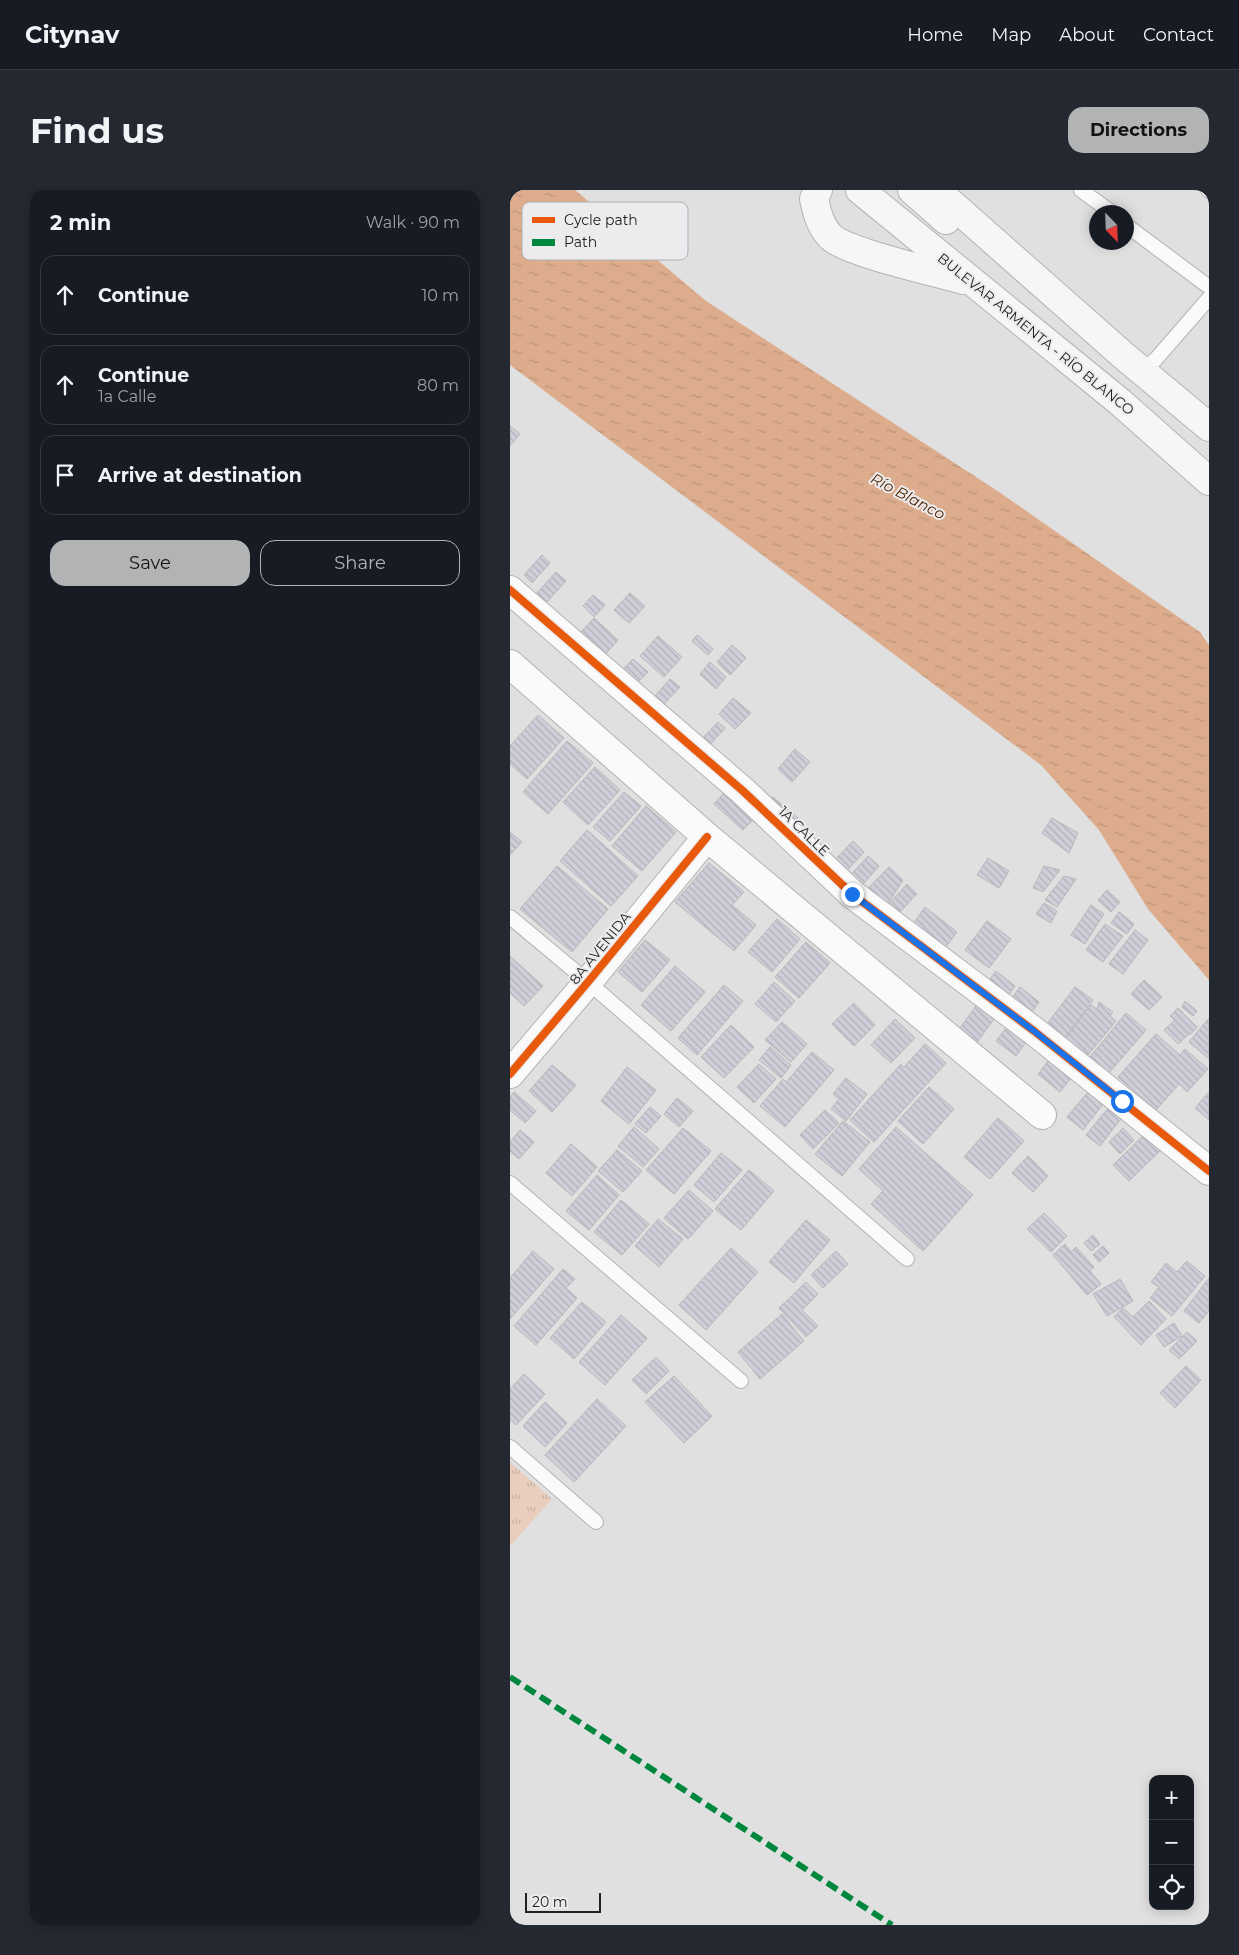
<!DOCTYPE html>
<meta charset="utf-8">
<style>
:root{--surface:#171b24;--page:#242831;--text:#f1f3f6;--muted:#9ea1a6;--line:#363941;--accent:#b2b3b5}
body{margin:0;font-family:Montserrat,sans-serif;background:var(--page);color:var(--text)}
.controls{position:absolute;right:15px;bottom:15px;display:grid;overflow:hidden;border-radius:10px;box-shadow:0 2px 12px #0003}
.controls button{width:45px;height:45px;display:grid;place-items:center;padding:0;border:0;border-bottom:1px solid var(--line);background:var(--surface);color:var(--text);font:25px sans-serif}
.compass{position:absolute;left:579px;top:15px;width:45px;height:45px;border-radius:50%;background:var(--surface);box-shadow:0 2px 12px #0003;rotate:157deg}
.scale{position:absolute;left:15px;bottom:12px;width:76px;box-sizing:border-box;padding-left:5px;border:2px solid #212122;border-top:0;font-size:14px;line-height:18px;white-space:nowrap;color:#212122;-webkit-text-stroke:4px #ececef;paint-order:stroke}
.stop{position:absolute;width:15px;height:15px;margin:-11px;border:4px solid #1a73e8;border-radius:50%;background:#fff}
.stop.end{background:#1a73e8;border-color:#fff;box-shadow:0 1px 5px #0008}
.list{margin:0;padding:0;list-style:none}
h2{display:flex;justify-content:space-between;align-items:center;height:65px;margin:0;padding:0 20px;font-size:21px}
h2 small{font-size:16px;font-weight:400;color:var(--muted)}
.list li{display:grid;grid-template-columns:32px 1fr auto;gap:15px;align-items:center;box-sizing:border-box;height:80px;margin:0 10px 10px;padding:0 10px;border:1px solid var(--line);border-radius:15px}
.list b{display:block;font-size:19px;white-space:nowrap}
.list p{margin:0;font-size:16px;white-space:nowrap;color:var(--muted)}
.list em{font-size:16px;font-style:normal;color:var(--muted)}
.actions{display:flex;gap:10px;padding:15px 20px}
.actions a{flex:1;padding:11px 0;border:1px solid var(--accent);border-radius:15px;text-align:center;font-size:18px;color:var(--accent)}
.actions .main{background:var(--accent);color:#111}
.icon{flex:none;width:28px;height:28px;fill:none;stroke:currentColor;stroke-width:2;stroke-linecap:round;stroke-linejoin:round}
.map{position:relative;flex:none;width:699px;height:1735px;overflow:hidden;border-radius:15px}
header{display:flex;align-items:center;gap:30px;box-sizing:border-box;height:70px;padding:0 25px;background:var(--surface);border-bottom:1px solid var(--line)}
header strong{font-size:24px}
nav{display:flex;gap:28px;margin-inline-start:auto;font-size:18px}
.intro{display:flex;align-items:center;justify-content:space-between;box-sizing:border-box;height:120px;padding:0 30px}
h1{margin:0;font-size:35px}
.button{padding:12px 22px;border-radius:15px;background:var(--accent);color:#111;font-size:18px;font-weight:700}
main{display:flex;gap:30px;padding:0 30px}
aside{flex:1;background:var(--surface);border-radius:15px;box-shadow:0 2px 12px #0003}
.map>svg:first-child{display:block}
.park{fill:url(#park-tufts)}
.water{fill:url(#water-ripples)}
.building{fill:url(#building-back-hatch);stroke:#b8b8b9}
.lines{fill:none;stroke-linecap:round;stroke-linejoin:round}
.service-casing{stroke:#b3b3b4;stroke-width:16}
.minor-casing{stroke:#b3b3b4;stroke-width:30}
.secondary-casing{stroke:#b3b3b4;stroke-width:30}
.service{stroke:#fafafa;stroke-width:14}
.minor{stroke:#fafafa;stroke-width:28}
.secondary{stroke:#f6f6f8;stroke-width:28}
.quiet{stroke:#00873e;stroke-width:6;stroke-dasharray:12 6;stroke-linecap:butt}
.cycleway-casing{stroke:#ececef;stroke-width:11}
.cycleway{stroke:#e8590c;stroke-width:8}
.route{stroke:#1a73e8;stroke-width:6}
.labels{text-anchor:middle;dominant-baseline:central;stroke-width:4;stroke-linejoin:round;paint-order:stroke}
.street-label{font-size:14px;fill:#212122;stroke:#ececef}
.water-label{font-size:15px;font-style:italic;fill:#532702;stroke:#ececef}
.key{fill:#ececef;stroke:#afafb2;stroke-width:1}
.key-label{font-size:14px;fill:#212122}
</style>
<header>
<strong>Citynav</strong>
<nav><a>Home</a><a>Map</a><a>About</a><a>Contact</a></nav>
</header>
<div class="intro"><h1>Find us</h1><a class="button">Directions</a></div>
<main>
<aside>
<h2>2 min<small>Walk · 90 m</small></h2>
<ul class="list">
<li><svg class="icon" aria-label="ahead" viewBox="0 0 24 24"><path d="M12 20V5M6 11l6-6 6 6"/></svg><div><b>Continue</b></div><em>10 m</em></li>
<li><svg class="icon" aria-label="ahead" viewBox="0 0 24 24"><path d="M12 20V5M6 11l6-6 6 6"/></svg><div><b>Continue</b><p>1a Calle</p></div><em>80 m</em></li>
<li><svg class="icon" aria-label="arrive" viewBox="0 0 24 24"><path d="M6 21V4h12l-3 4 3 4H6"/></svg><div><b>Arrive at destination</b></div></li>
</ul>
<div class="actions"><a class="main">Save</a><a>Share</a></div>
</aside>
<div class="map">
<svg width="699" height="1735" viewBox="0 0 699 1735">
<defs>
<pattern id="park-tufts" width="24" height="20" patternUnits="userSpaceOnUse" patternTransform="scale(1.25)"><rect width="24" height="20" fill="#e9cebd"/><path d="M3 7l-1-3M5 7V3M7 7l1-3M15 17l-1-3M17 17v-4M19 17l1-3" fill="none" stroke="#c8b1a2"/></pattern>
<pattern id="water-ripples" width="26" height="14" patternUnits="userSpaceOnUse" patternTransform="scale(1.25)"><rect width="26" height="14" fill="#dcac8c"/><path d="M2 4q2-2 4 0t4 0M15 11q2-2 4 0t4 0" fill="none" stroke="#bc9478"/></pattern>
<pattern id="building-back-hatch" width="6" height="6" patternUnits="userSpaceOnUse" patternTransform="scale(1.25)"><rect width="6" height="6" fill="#cfced9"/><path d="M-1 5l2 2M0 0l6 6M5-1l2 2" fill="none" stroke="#b1b1ba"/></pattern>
</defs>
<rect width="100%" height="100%" fill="#e0e0e1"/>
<!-- park -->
<path class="park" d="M0,1272L42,1309L0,1356Z"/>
<!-- water -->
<path class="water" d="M0,0H65L196,111L489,302L690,442L699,455V790L638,719L589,640L531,575L0,175Z"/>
<!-- building -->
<g class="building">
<path d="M0,236L10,244L0,256Z"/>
<path d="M32,365L40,373L22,393L14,385Z"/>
<path d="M46,382L56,391L36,413L26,404Z"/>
<path d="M120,403L135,416L119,433L104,420Z"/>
<path d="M83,405L95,415L84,427L73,416Z"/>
<path d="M84,428L108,450L94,466L69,444Z"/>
<path d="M187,445L203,459L198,465L182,451Z"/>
<path d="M148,446L172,467L154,487L130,466Z"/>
<path d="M222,455L236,468L220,485L207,472Z"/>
<path d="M123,469L138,482L126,494L111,481Z"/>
<path d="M200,472L216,487L206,499L190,484Z"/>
<path d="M160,489L170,497L154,514L145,506Z"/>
<path d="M223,508L241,523L225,539L209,524Z"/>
<path d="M28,525L54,548L17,589L0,574V556Z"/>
<path d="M208,532L215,538L198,557L191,550Z"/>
<path d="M57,551L83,573L38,624L13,602Z"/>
<path d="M285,559L300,572L282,592L268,579Z"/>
<path d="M85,577L110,600L78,635L53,612Z"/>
<path d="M114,602L131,616L100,651L83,637Z"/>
<path d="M214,603L244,629L233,640L204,614Z"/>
<path d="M263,607L288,628L280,636L256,615Z"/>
<path d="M136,616L166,642L132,681L102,656Z"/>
<path d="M542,628L568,643L559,663L532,643Z"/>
<path d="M77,640L128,686L101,716L50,671Z"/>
<path d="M0,642L12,652L0,665Z"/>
<path d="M343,651L354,662L335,683L323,672Z"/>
<path d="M358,666L369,676L349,699L337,689Z"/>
<path d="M478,668L499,681L489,698L467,685Z"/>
<path d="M199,673L234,702L222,715L246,735L224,761L165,712Z"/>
<path d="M47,676L98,719L62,762L10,719Z"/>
<path d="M534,676L550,680L533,702L523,698Z"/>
<path d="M379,677L393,690L376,717L357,699Z"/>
<path d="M554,686L566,689L547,717L535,710Z"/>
<path d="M397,694L407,704L386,726L376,717Z"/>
<path d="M597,700L610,712L601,722L588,710Z"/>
<path d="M534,713L547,721L541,733L526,724Z"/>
<path d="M581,715L594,724L575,754L561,745Z"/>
<path d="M415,717L447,742L435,758L403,734Z"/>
<path d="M609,722L624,734L617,744L601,733Z"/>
<path d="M267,729L290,749L262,782L238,762Z"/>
<path d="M477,731L501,749L479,778L455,760Z"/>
<path d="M595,734L613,746L593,772L576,760Z"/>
<path d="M625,740L638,750L613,784L599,774Z"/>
<path d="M135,750L160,770L132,802L108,782Z"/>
<path d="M296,752L320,773L289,808L265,787Z"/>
<path d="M0,766L33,796L14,816L0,803Z"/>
<path d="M165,776L195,802L161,841L131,815Z"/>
<path d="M486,781L505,796L497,807L478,792Z"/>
<path d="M634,790L652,807L639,820L621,804Z"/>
<path d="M264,792L285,811L266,832L245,814Z"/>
<path d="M214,795L233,811L187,865L168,848Z"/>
<path d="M510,797L529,812L521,823L502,808Z"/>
<path d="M565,797L583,810L553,851L534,838Z"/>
<path d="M675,811L687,821L683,826L672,817Z"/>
<path d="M589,812L603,822L600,826L606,831L578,865L573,862L571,865L553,851L581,815L587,819Z"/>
<path d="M344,813L365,835L344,856L322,834Z"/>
<path d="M468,813L486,826L463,858L445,845Z"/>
<path d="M668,818L687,837L680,845L660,826Z"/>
<path d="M616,823L636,840L599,883L580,867Z"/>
<path d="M699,828V869L679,852Z"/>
<path d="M385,829L405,848L381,873L361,855Z"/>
<path d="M665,830L678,845L668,854L654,840Z"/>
<path d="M272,832L297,854L281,872L255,850Z"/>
<path d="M221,835L244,857L214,888L191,867Z"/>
<path d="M497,837L516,852L506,866L486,851Z"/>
<path d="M646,844L670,865L675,859L698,879L677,902L669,894L646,920L608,887Z"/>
<path d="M415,854L436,873L364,952L340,930L391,874L394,877Z"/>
<path d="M260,857L281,875L271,888L249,870Z"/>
<path d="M302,862L324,880L275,937L250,916L273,889L276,892Z"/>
<path d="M539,870L561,888L550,902L528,884Z"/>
<path d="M249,874L266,889L244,913L227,897Z"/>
<path d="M42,875L66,895L42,922L19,901Z"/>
<path d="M117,877L146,900L119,934L91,911Z"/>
<path d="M336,888L357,904L336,931L321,919L329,909L323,904Z"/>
<path d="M419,897L444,919L413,954L388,931Z"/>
<path d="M582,897L597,909L573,940L557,927Z"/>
<path d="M4,902L26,921L15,933L0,920V907Z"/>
<path d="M698,903L699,904V930L685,918Z"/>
<path d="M167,908L183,921L169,937L154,924Z"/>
<path d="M604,911L617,921L590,956L576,945Z"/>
<path d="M140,917L151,926L136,943L125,934Z"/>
<path d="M315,920L329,933L303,959L290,945Z"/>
<path d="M488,928L514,951L480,989L454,967Z"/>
<path d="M333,931L360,952L332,986L305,964Z"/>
<path d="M124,937L149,959L133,977L108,956Z"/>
<path d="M386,937L463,1005L413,1061L361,1014L373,1001L349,979Z"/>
<path d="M173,938L201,961L164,1004L136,980Z"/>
<path d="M613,938L624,950L610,964L599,952Z"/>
<path d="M10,940L24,952L9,969L0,961V952Z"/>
<path d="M639,940L655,956L619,991L603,975Z"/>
<path d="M61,954L87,977L62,1006L36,983Z"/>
<path d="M107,960L132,981L113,1002L88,981Z"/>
<path d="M211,963L232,980L204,1012L184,995Z"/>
<path d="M518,966L538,986L523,1002L502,983Z"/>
<path d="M239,980L264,1001L231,1040L205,1019Z"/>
<path d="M87,985L109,1005L79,1040L56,1021Z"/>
<path d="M179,1000L203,1021L178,1049L154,1028Z"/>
<path d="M111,1010L139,1034L112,1065L84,1042Z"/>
<path d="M534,1023L557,1046L541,1062L517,1039Z"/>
<path d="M148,1029L173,1049L149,1077L125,1056Z"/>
<path d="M296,1030L320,1050L284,1093L259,1072Z"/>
<path d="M583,1045L590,1054L581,1061L574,1053Z"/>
<path d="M555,1054L561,1062L566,1057L584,1077L580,1081L591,1094L577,1105L543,1065Z"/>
<path d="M593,1056L599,1063L589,1072L583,1065Z"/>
<path d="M221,1058L248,1082L196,1140L169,1115Z"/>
<path d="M23,1061L44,1079L0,1129V1088Z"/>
<path d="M326,1061L338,1074L313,1098L301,1085Z"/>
<path d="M677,1071L695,1086L662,1126L640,1108L649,1097L641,1092L656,1073L667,1082Z"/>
<path d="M53,1079L65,1089L56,1098L67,1108L26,1155L4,1136Z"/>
<path d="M699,1088V1121L689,1133L674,1121Z"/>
<path d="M610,1089L623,1111L597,1126L583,1104Z"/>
<path d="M296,1092L308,1104L292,1120L308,1136L296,1147L269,1118Z"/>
<path d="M639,1111L656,1129L631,1155L604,1127L613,1118L623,1127Z"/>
<path d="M72,1112L96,1132L64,1169L40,1148Z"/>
<path d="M272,1124L294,1151L250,1189L228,1162Z"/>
<path d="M111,1125L137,1148L95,1195L69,1172Z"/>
<path d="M664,1133L672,1146L654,1157L646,1145Z"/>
<path d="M677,1142L687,1151L669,1169L659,1160Z"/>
<path d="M146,1167L159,1181L136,1204L122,1190Z"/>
<path d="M676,1176L691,1190L665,1218L650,1203Z"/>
<path d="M14,1184L35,1204L6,1235L0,1230V1199Z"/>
<path d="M164,1186L202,1226L174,1253L135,1212Z"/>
<path d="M87,1209L116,1236L64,1292L35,1265Z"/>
<path d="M35,1212L57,1233L35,1257L13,1236Z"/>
</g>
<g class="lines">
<!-- service casing -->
<g class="service-casing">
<g id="service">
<path d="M571,0L601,22"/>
<path d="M698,0L699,1"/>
<path d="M616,35L699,97"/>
<path d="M632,182L646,169L699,108"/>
<path d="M0,727L78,792L397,1069"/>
<path d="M0,993L231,1191"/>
<path d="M0,1257L86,1332"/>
</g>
</g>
<!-- minor casing -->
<g class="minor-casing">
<g id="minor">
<path d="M0,400L233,601L342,704L524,841L699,981"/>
<path d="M0,474L197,647L532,925"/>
<path d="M0,884L78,792L197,647"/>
</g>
</g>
<!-- secondary casing -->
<g class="secondary-casing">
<g id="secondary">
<path d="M308,0L304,9C307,22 310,36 321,47C338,63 426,82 453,90"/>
<path d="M350,0L610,212L699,291"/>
<path d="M402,0L436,30"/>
<path d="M426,0L614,166L699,237"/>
</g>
</g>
<!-- service -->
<use href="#service" class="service"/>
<!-- minor -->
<use href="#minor" class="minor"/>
<!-- secondary -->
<use href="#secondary" class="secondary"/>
<!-- quiet -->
<path class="quiet" d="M0,1487L382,1735"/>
<!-- cycleway casing -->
<g class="cycleway-casing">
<g id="cycleway">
<path d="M0,400L233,601L342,704L524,841L699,981"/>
<path d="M0,884L78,792L197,647"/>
</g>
</g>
<!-- cycleway -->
<use href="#cycleway" class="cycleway"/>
</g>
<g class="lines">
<!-- route -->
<path class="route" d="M342,704L524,841L612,911"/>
</g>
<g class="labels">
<!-- street labels -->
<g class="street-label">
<text transform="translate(526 144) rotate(39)">BULEVAR ARMENTA - RÍO BLANCO</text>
<text transform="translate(294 641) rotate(44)">1A CALLE</text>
<text transform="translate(90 758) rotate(-51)">8A AVENIDA</text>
</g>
<!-- water labels -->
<g class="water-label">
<text transform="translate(398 306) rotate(28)">Río Blanco</text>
</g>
</g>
<!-- legend -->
<rect x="12" y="12" width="166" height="58" rx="8" class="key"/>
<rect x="22" y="27" width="23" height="6" fill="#e8590c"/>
<rect x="22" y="49" width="23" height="7" fill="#00873e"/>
<g class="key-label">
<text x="54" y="35">Cycle path</text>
<text x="54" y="57">Path</text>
</g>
</svg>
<div class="controls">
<button>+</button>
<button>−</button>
<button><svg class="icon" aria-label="locate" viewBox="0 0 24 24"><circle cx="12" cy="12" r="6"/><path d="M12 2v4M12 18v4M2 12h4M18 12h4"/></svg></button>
</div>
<svg class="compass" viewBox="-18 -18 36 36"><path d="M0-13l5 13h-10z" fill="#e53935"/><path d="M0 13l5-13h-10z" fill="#9ea1a6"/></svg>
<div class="scale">20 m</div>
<div class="stop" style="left:612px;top:911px"></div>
<div class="stop end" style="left:342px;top:704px"></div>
</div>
</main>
